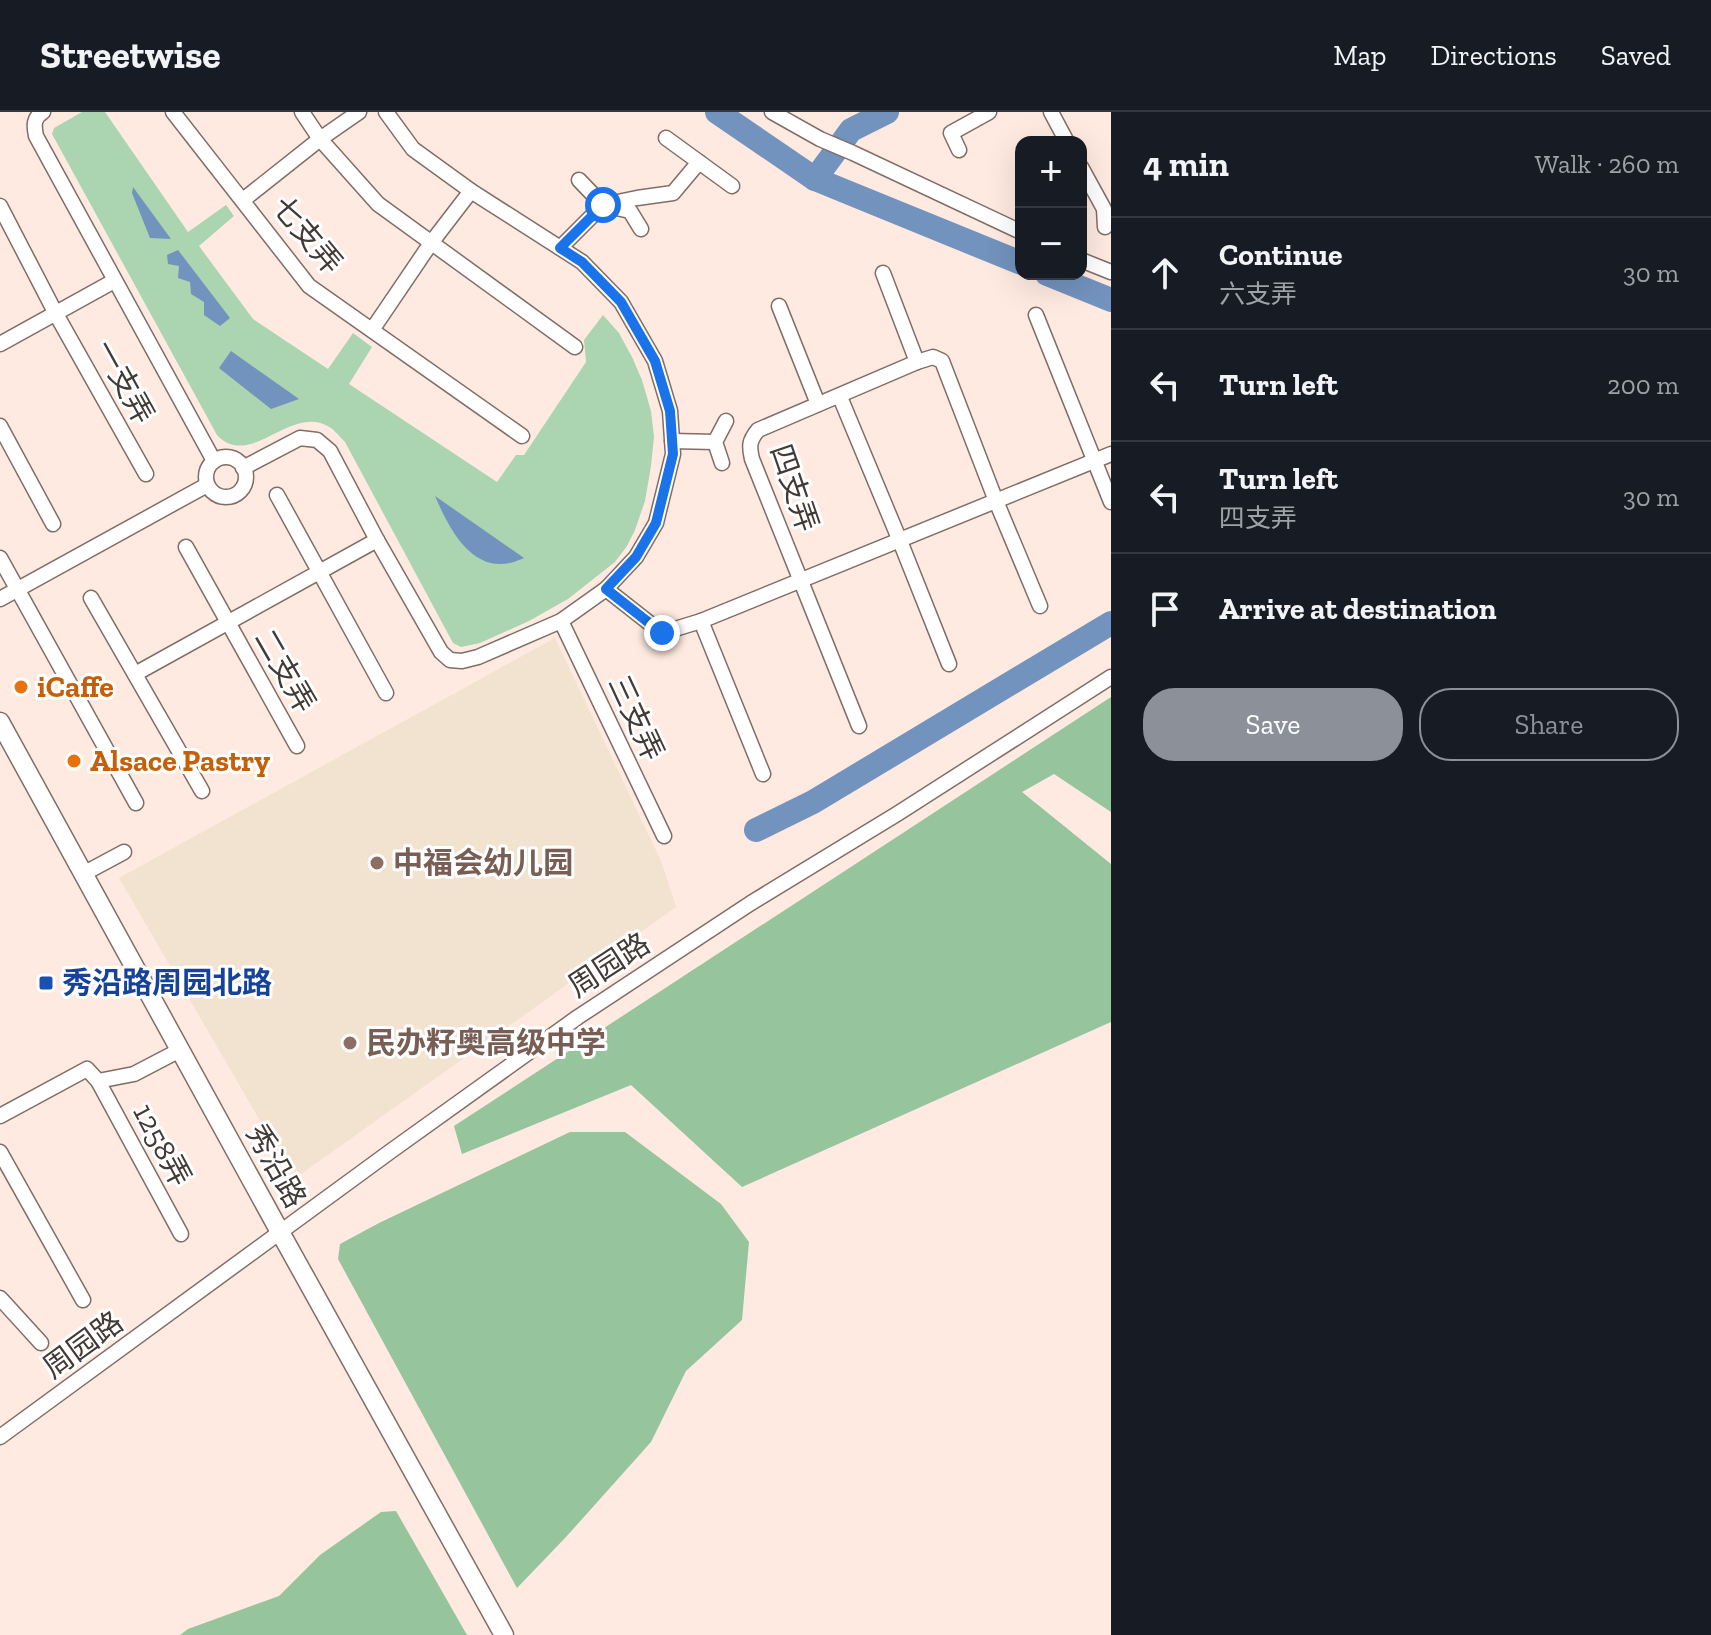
<!DOCTYPE html>
<meta charset="utf-8">
<style>
:root{--surface:#171b24;--page:#242831;--text:#f1f3f6;--muted:#9ea1a6;--line:#363941;--accent:#8c9099}
body{margin:0;font-family:"Zilla Slab","Noto Sans SC",serif;background:var(--page);color:var(--text)}
.controls{position:absolute;right:24px;top:24px;display:grid;overflow:hidden;border-radius:16px;box-shadow:0 8px 32px #0002}
.controls button{width:72px;height:72px;display:grid;place-items:center;padding:0;border:0;border-bottom:2px solid var(--line);background:var(--surface);color:var(--text);font:40px sans-serif}
.stop{position:absolute;width:24px;height:24px;margin:-18px;border:6px solid #1a73e8;border-radius:50%;background:#fff}
.stop.end{background:#1a73e8;border-color:#fff;box-shadow:0 2px 8px #0008}
.list{margin:0;padding:0;list-style:none}
h2{display:flex;justify-content:space-between;align-items:center;height:104px;margin:0;padding:0 32px;font-size:34px}
h2 small{font-size:26px;font-weight:400;color:var(--muted)}
.list li{display:grid;grid-template-columns:52px 1fr auto;gap:24px;align-items:center;box-sizing:border-box;height:112px;padding:0 32px;border-top:2px solid var(--line)}
.list b{display:block;font-size:30px;white-space:nowrap}
.list p{margin:0;font-size:26px;white-space:nowrap;color:var(--muted)}
.list em{font-size:26px;font-style:normal;color:var(--muted)}
.actions{display:flex;gap:16px;padding:24px 32px}
.actions a{flex:1;padding:18px 0;border:2px solid var(--accent);border-radius:32px;text-align:center;font-size:28px;color:var(--accent)}
.actions .main{background:var(--accent);color:#fff}
.icon{flex:none;width:44px;height:44px;fill:none;stroke:currentColor;stroke-width:2;stroke-linecap:round;stroke-linejoin:round}
.map{position:relative;flex:none;width:1111px;height:1523px;overflow:hidden}
header{display:flex;align-items:center;gap:48px;box-sizing:border-box;height:112px;padding:0 40px;background:var(--surface);border-bottom:2px solid var(--line)}
header strong{font-size:38px}
nav{display:flex;gap:44px;margin-inline-start:auto;font-size:28px}
main{display:flex}
aside{flex:1;background:var(--surface)}
.map>svg:first-child{display:block}
.education{fill:#f2e2d0}
.green{fill:#abd4b1}
.forest{fill:#96c49d}
.water{fill:#7293be}
.lines{fill:none;stroke-linecap:round;stroke-linejoin:round}
.river{stroke:#7293be;stroke-width:24}
.minor-casing{stroke:#806e66;stroke-width:17}
.major-casing{stroke:#806e66;stroke-width:21}
.minor{stroke:#fff;stroke-width:14}
.major{stroke:#fff;stroke-width:18}
.route{stroke:#1a73e8;stroke-width:10}
.food-dot{fill:#e8710a;stroke:#fff;stroke-width:3}
.education-dot{fill:#8d6e63;stroke:#fff;stroke-width:3}
.transit-dot{fill:#1a4fb4;stroke:#fff;stroke-width:3}
.labels{text-anchor:middle;dominant-baseline:central;stroke-width:6;stroke-linejoin:round;paint-order:stroke}
.street-label{font-size:30px;fill:#423a36;stroke:#fff}
.food-label{font-size:30px;font-weight:bold;fill:#c56008;stroke:#fff;text-anchor:start}
.education-label{font-size:30px;font-weight:bold;fill:#785e54;stroke:#fff;text-anchor:start}
.transit-label{font-size:30px;font-weight:bold;fill:#164399;stroke:#fff;text-anchor:start}
</style>
<header>
<strong>Streetwise</strong>
<nav><a>Map</a><a>Directions</a><a>Saved</a></nav>
</header>
<main>
<div class="map">
<svg width="1111" height="1523" viewBox="0 0 1111 1523">
<rect width="100%" height="100%" fill="#feeae0"/>
<!-- education -->
<path class="education" d="M555,526L661,749L676,795L294,1067L119,766Z"/>
<!-- green -->
<path class="green" d="M82,0H105L188,120L226,93L234,104L199,134L253,207L328,257L353,221L372,235L349,272L497,370L516,343H524L586,250L584,228L603,203L619,221L632,245L642,268L651,299L654,325L651,354L645,389L635,418L627,434L615,450L568,487L529,509L480,531L461,535L453,531L345,330C341,326 336,320 331,316C292,289 251,359 217,323L52,22L54,16Z"/>
<!-- forest -->
<g class="forest">
<path d="M1111,585V700L1054,662L1022,680L1111,752V910L742,1075L631,973L462,1042L454,1014Z"/>
<path d="M570,1020H625L721,1092L749,1130L742,1208L686,1259L651,1330L566,1425L517,1476L338,1147L340,1132L379,1111Z"/>
<path d="M396,1399L467,1523H180L188,1517L279,1484L320,1443L381,1400Z"/>
</g>
<!-- water -->
<g class="water">
<path d="M133,75L171,127L150,126L132,81Z"/>
<path d="M178,138L230,206L220,214L204,203V190L191,182L190,170L178,166L179,154L168,152L167,143Z"/>
<path d="M231,239L299,287L271,297L219,256Z"/>
<path d="M435,384L524,446C476,469 451,421 435,384Z"/>
</g>
<g class="lines">
<!-- river -->
<g class="river">
<path d="M717,0L815,67L1021,151"/>
<path d="M815,67L851,18L887,0"/>
<path d="M1047,162L1111,188"/>
<path d="M756,718L813,690L1111,511"/>
</g>
<!-- minor casing -->
<g class="minor-casing">
<g id="minor">
<path d="M43,0C33,6 34,14 36,24L214,349"/>
<path d="M173,0L309,174L522,324"/>
<path d="M302,0L320,27L378,92L575,235"/>
<path d="M772,0L820,27L853,41L1021,120"/>
<path d="M1051,0L1067,30"/>
<path d="M666,26L732,74"/>
<path d="M959,38L951,21L989,0"/>
<path d="M1081,55L1104,97L1105,115"/>
<path d="M579,68L603,93L630,99L641,117"/>
<path d="M243,88L320,27L359,0"/>
<path d="M0,94L56,202L146,362"/>
<path d="M560,136L603,93L637,86L673,81L699,50"/>
<path d="M1081,148L1111,160"/>
<path d="M883,161L917,250"/>
<path d="M779,194L818,292"/>
<path d="M1036,203L1111,390"/>
<path d="M372,218L431,131L471,79"/>
<path d="M0,232L114,169"/>
<path d="M840,285L900,429L949,552"/>
<path d="M0,314L53,412"/>
<path d="M672,329L715,330"/>
<circle cx="226" cy="365" r="20"/>
<path d="M722,351L715,330L726,309"/>
<path d="M243,356L300,326L317,328L330,339L377,428L441,540L450,548L462,549L478,545L561,509L606,477L636,445L656,411L673,342L670,299L655,249L621,190L582,150L471,79L413,37L386,0"/>
<path d="M277,383L386,581"/>
<path d="M186,435L297,634"/>
<path d="M0,446L136,691"/>
<path d="M606,477L662,521L701,509L1111,342"/>
<path d="M91,486L202,679"/>
<path d="M0,487L207,373"/>
<path d="M561,509L664,724"/>
<path d="M701,509L763,662"/>
<path d="M135,562L377,428"/>
<path d="M859,614L752,347C749,334 749,329 758,318L917,250L933,245L942,249L996,389L1040,494"/>
<path d="M83,762L124,740"/>
<path d="M98,969L181,1122"/>
<path d="M0,1004L87,957L98,969L134,962L180,938"/>
<path d="M0,1040L83,1188"/>
<path d="M0,1186L41,1231"/>
<path d="M0,1325L391,1039L578,905L751,791L897,702L1111,565"/>
</g>
</g>
<!-- major casing -->
<g class="major-casing">
<path id="major" d="M0,610L280,1120L504,1523"/>
</g>
<!-- minor -->
<use href="#minor" class="minor"/>
<!-- major -->
<use href="#major" class="major"/>
</g>
<g class="lines">
<!-- route -->
<path class="route" d="M603,93L560,136L582,150L621,190L655,249L670,299L673,342L656,411L636,445L606,477L662,521"/>
</g>
<!-- markers -->
<g class="food-dot">
<circle cx="21" cy="575" r="8"/>
<circle cx="74" cy="649" r="8"/>
</g>
<g class="education-dot">
<circle cx="377" cy="751" r="8"/>
<circle cx="350" cy="931" r="8"/>
</g>
<rect class="transit-dot" x="38" y="863" width="16" height="16" rx="4"/>
<g class="labels">
<!-- street labels -->
<g class="street-label">
<text transform="translate(307 123) rotate(50)">七支弄</text>
<text transform="translate(124 270) rotate(61)">一支弄</text>
<text transform="translate(794 376) rotate(71)">四支弄</text>
<text transform="translate(285 559) rotate(60)">二支弄</text>
<text transform="translate(636 606) rotate(65)">三支弄</text>
<text transform="translate(609 853) rotate(-33)">周园路</text>
<text transform="translate(162 1033) rotate(62)">1258弄</text>
<text transform="translate(276 1054) rotate(61)">秀沿路</text>
<text transform="translate(83 1233) rotate(-36)">周园路</text>
</g>
<!-- food labels -->
<g class="food-label">
<text x="37" y="575">iCaffe</text>
<text x="90" y="649">Alsace Pastry</text>
</g>
<!-- education labels -->
<g class="education-label">
<text x="393" y="751">中福会幼儿园</text>
<text x="366" y="931">民办籽奥高级中学</text>
</g>
<!-- transit labels -->
<g class="transit-label">
<text x="62" y="871">秀沿路周园北路</text>
</g>
</g>
</svg>
<div class="controls">
<button>+</button>
<button>−</button>
</div>
<div class="stop" style="left:603px;top:93px"></div>
<div class="stop end" style="left:662px;top:521px"></div>
</div>
<aside>
<h2>4 min<small>Walk · 260 m</small></h2>
<ul class="list">
<li><svg class="icon" aria-label="ahead" viewBox="0 0 24 24"><path d="M12 20V5M6 11l6-6 6 6"/></svg><div><b>Continue</b><p>六支弄</p></div><em>30 m</em></li>
<li><svg class="icon" aria-label="left" viewBox="0 0 24 24"><path d="M17 20v-9H6M10 6l-5 5 5 5"/></svg><div><b>Turn left</b></div><em>200 m</em></li>
<li><svg class="icon" aria-label="left" viewBox="0 0 24 24"><path d="M17 20v-9H6M10 6l-5 5 5 5"/></svg><div><b>Turn left</b><p>四支弄</p></div><em>30 m</em></li>
<li><svg class="icon" aria-label="arrive" viewBox="0 0 24 24"><path d="M6 21V4h12l-3 4 3 4H6"/></svg><div><b>Arrive at destination</b></div></li>
</ul>
<div class="actions"><a class="main">Save</a><a>Share</a></div>
</aside>
</main>
